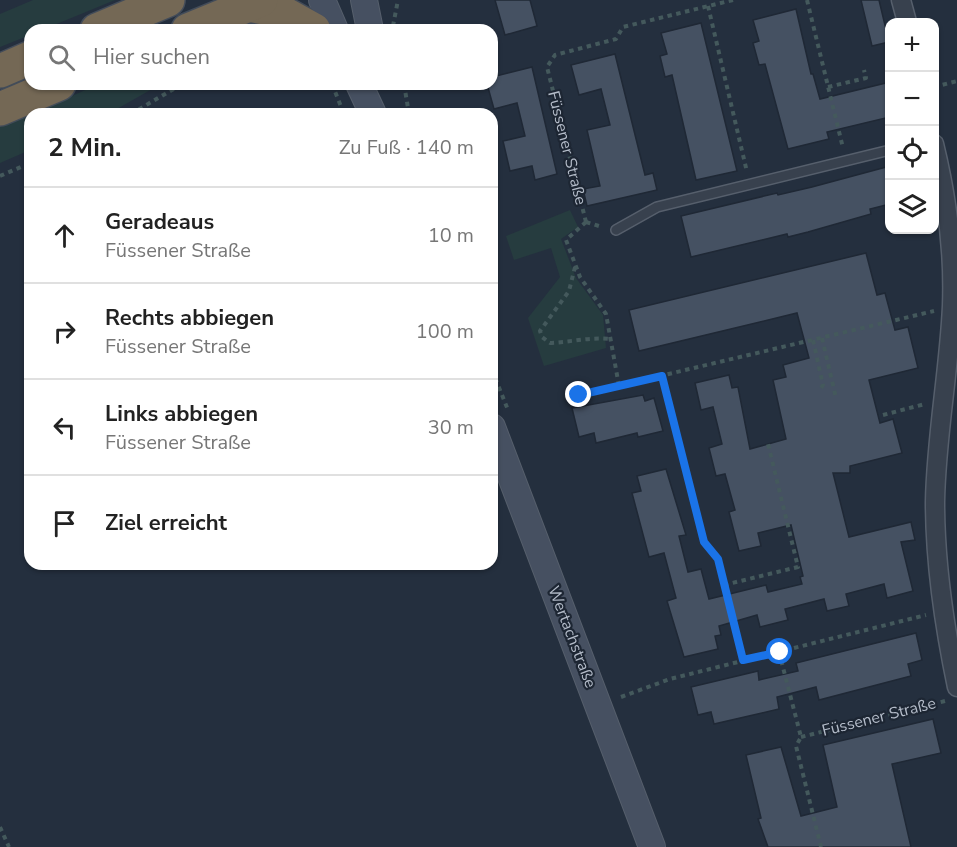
<!DOCTYPE html>
<html lang="de">
<meta charset="utf-8">
<style>
:root{--surface:#fff;--page:#f6f6f6;--text:#222;--muted:#767676;--line:#e0e0e0}
body{margin:0;font-family:"Nunito Sans",sans-serif;background:var(--page);color:var(--text)}
.controls{position:absolute;right:18px;top:18px;display:grid;overflow:hidden;border-radius:12px;box-shadow:0 2px 4px #0004}
.controls button{width:54px;height:54px;display:grid;place-items:center;padding:0;border:0;border-bottom:2px solid var(--line);background:var(--surface);color:var(--text);font:30px sans-serif}
.stop{position:absolute;width:18px;height:18px;margin:-14px;border:4px solid #1a73e8;border-radius:50%;background:#fff}
.stop.end{background:#1a73e8;border-color:#fff;box-shadow:0 2px 6px #0008}
.list{margin:0;padding:0;list-style:none}
h2{display:flex;justify-content:space-between;align-items:center;height:78px;margin:0;padding:0 24px;font-size:26px}
h2 small{font-size:20px;font-weight:400;color:var(--muted)}
.list li{display:grid;grid-template-columns:39px 1fr auto;gap:18px;align-items:center;box-sizing:border-box;height:96px;padding:0 24px;border-top:2px solid var(--line)}
.list b{display:block;font-size:22px;white-space:nowrap}
.list p{margin:0;font-size:20px;white-space:nowrap;color:var(--muted)}
.list em{font-size:20px;font-style:normal;color:var(--muted)}
.icon{flex:none;width:33px;height:33px;fill:none;stroke:currentColor;stroke-width:2;stroke-linecap:round;stroke-linejoin:round}
.map{position:relative;flex:none;width:957px;height:847px;overflow:hidden}
.search{position:absolute;background:var(--surface);box-shadow:0 2px 4px #0004;left:24px;top:24px;width:474px;height:66px;display:flex;align-items:center;gap:15px;box-sizing:border-box;padding:0 21px;border-radius:18px;color:var(--muted);font-size:22px}
.panel{position:absolute;background:var(--surface);box-shadow:0 2px 4px #0004;left:24px;top:108px;width:474px;height:462px;border-radius:18px}
.map>svg:first-child{display:block}
.green{fill:#263c3f}
.building{fill:#455162;stroke:#1f2835;stroke-width:1.5}
.lines{fill:none;stroke-linecap:round;stroke-linejoin:round}
.lane-casing{stroke:#565f6c;stroke-width:12}
.street-casing{stroke:#565f6c;stroke-width:21}
.secondary-casing{stroke:#565f6c;stroke-width:28}
.highway-casing{stroke:#434c59;stroke-width:36}
.path{stroke:#44595c;stroke-width:4;stroke-dasharray:4.5 4.5;stroke-linecap:butt}
.lane{stroke:#38414e;stroke-width:9}
.street{stroke:#38414e;stroke-width:18}
.secondary{stroke:#465061;stroke-width:26}
.highway{stroke:#746855;stroke-width:33}
.route{stroke:#1a73e8;stroke-width:8}
.labels{text-anchor:middle;dominant-baseline:central;stroke-width:4.5;stroke-linejoin:round;paint-order:stroke}
.street-label{font-size:16px;fill:#b4bcc9;stroke:#1d2633}
</style>
<div class="map">
<svg width="957" height="847" viewBox="0 0 957 847">
<rect width="100%" height="100%" fill="#242f3e"/>
<!-- green -->
<g class="green">
<path d="M33,0H115L42,30H30V35L0,47V14Z"/>
<path d="M99,84H161L108,114H31Z"/>
<path d="M30,114V150L0,163V127Z"/>
<path d="M570,210L578,227L561,239L576,278L603,315L606,348L544,366L528,318L560,277L551,248L514,260L506,236Z"/>
</g>
<!-- building -->
<g class="building">
<path d="M495,0H530L537,26L505,35Z"/>
<path d="M861,0H879L889,42L872,46Z"/>
<path d="M796,9L811,74H813L820,99L890,82V117L827,132L829,139L788,149L765,64L759,65L753,43L759,41L753,20Z"/>
<path d="M701,23L737,171L696,180L672,75L665,77L660,56L667,54L661,33Z"/>
<path d="M615,54L645,175L653,173L657,190L587,206L583,189L600,186L587,130L610,125L601,89L579,95L571,65Z"/>
<path d="M532,67L557,174L535,180L532,166L510,171L503,141L525,136L517,103L494,109L487,84H492V77Z"/>
<path d="M890,166V204L870,209L871,214L808,232L788,237L787,234L691,257L681,216L777,193L778,195L812,187Z"/>
<path d="M866,253L877,295L885,293L895,330L908,327L918,368L869,380L880,423L893,419L902,453L850,466V473H833L849,537L911,522L915,540L901,542L913,591L887,598L884,584L846,594L849,606L827,611L824,599L785,609L788,620L760,627L757,615L719,626L721,635L715,636L718,649L684,657L667,601L676,598L664,553L649,557L632,493L641,491L637,476L666,469L686,535L679,536L688,572L701,569L709,599L766,585L768,592L802,584L800,577L803,576L791,525L758,533L761,546L739,551L729,512L735,510L725,474L716,476L709,448L722,444L713,407L701,410L695,383L729,375L732,388L738,387L750,449L786,439L773,380L786,377L783,365L809,358L797,313L639,351L629,310Z"/>
<path d="M643,395L645,401L654,398L663,431L638,437L637,433L596,443L594,433L579,437L572,408Z"/>
<path d="M916,633L922,660L908,664L911,676L819,700L816,687L777,697L779,709L714,724L711,712L698,715L691,687L758,671L759,680L798,671L796,663Z"/>
<path d="M933,719L941,753L892,764L911,847H768L758,819L761,818L746,755L781,747L801,816L837,807L823,745Z"/>
</g>
<g class="lines">
<!-- lane casing -->
<g class="lane-casing">
<path id="lane" d="M616,230L657,207L890,150"/>
</g>
<!-- street casing -->
<g class="street-casing">
<g id="street">
<path d="M901,0L907,22"/>
<path d="M934,144C947,197 954,251 952,306C949,372 936,437 935,502C935,565 944,625 957,687"/>
</g>
</g>
<!-- secondary casing -->
<g class="secondary-casing">
<g id="secondary">
<path d="M322,0L335,30"/>
<path d="M364,0L370,30"/>
<path d="M359,84L373,114"/>
<path d="M492,427L652,847"/>
</g>
</g>
<!-- highway casing -->
<g class="highway-casing">
<g id="highway">
<path d="M248,5L280,11L314,30"/>
<path d="M97,30L168,0"/>
<path d="M188,30L261,0"/>
<path d="M0,71L30,58"/>
<path d="M0,109L59,84"/>
</g>
</g>
<!-- path -->
<g class="path">
<path d="M807,0L843,148"/>
<path d="M708,6L747,172"/>
<path d="M393,26L398,0"/>
<path d="M332,84L344,114"/>
<path d="M404,84L409,114"/>
<path d="M828,87L866,78L864,70"/>
<path d="M934,87L957,81"/>
<path d="M131,114L182,84"/>
<path d="M0,176L30,163"/>
<path d="M586,222L547,67L555,55L616,39L623,27L733,0"/>
<path d="M586,222L566,240L580,277L606,314L619,386"/>
<path d="M586,222L602,227"/>
<path d="M575,267L569,291L540,331L542,337L550,343C571,342 590,337 610,339"/>
<path d="M822,338L836,398"/>
<path d="M813,340L823,385L819,391"/>
<path d="M492,370L508,410"/>
<path d="M662,376L704,542L718,559L743,660"/>
<path d="M580,395L934,311"/>
<path d="M883,415L925,404"/>
<path d="M724,585L798,567L768,444"/>
<path d="M779,652L801,737L796,746L821,847"/>
<path d="M621,697L670,679L926,615"/>
<path d="M801,737L945,701"/>
<path d="M0,827L9,847"/>
</g>
<!-- lane -->
<use href="#lane" class="lane"/>
<!-- street -->
<use href="#street" class="street"/>
<!-- secondary -->
<use href="#secondary" class="secondary"/>
<!-- highway -->
<use href="#highway" class="highway"/>
</g>
<g class="lines">
<!-- route -->
<path class="route" d="M579,395L662,376L704,542L718,559L743,660L780,652"/>
</g>
<g class="labels">
<!-- street labels -->
<g class="street-label">
<text transform="translate(567 148) rotate(76)">Füssener Straße</text>
<text transform="translate(572 637) rotate(69)">Wertachstraße</text>
<text transform="translate(879 717) rotate(-14)">Füssener Straße</text>
</g>
</g>
</svg>
<div class="controls">
<button>+</button>
<button>−</button>
<button><svg class="icon" aria-label="locate" viewBox="0 0 24 24"><circle cx="12" cy="12" r="6"/><path d="M12 2v4M12 18v4M2 12h4M18 12h4"/></svg></button>
<button><svg class="icon" aria-label="layers" viewBox="0 0 24 24"><path d="M12 4l9 5-9 5-9-5zM3 14l9 5 9-5"/></svg></button>
</div>
<div class="stop" style="left:780px;top:652px"></div>
<div class="stop end" style="left:579px;top:395px"></div>
<div class="search"><svg class="icon" aria-label="search" viewBox="0 0 24 24"><circle cx="10" cy="10" r="6"/><path d="M15 15l6 6"/></svg>Hier suchen</div>
<section class="panel">
<h2>2 Min.<small>Zu Fuß · 140 m</small></h2>
<ul class="list">
<li><svg class="icon" aria-label="ahead" viewBox="0 0 24 24"><path d="M12 20V5M6 11l6-6 6 6"/></svg><div><b>Geradeaus</b><p>Füssener Straße</p></div><em>10 m</em></li>
<li><svg class="icon" aria-label="right" viewBox="0 0 24 24"><path d="M7 20v-9h11M14 6l5 5-5 5"/></svg><div><b>Rechts abbiegen</b><p>Füssener Straße</p></div><em>100 m</em></li>
<li><svg class="icon" aria-label="left" viewBox="0 0 24 24"><path d="M17 20v-9H6M10 6l-5 5 5 5"/></svg><div><b>Links abbiegen</b><p>Füssener Straße</p></div><em>30 m</em></li>
<li><svg class="icon" aria-label="arrive" viewBox="0 0 24 24"><path d="M6 21V4h12l-3 4 3 4H6"/></svg><div><b>Ziel erreicht</b></div></li>
</ul>
</section>
</div>
